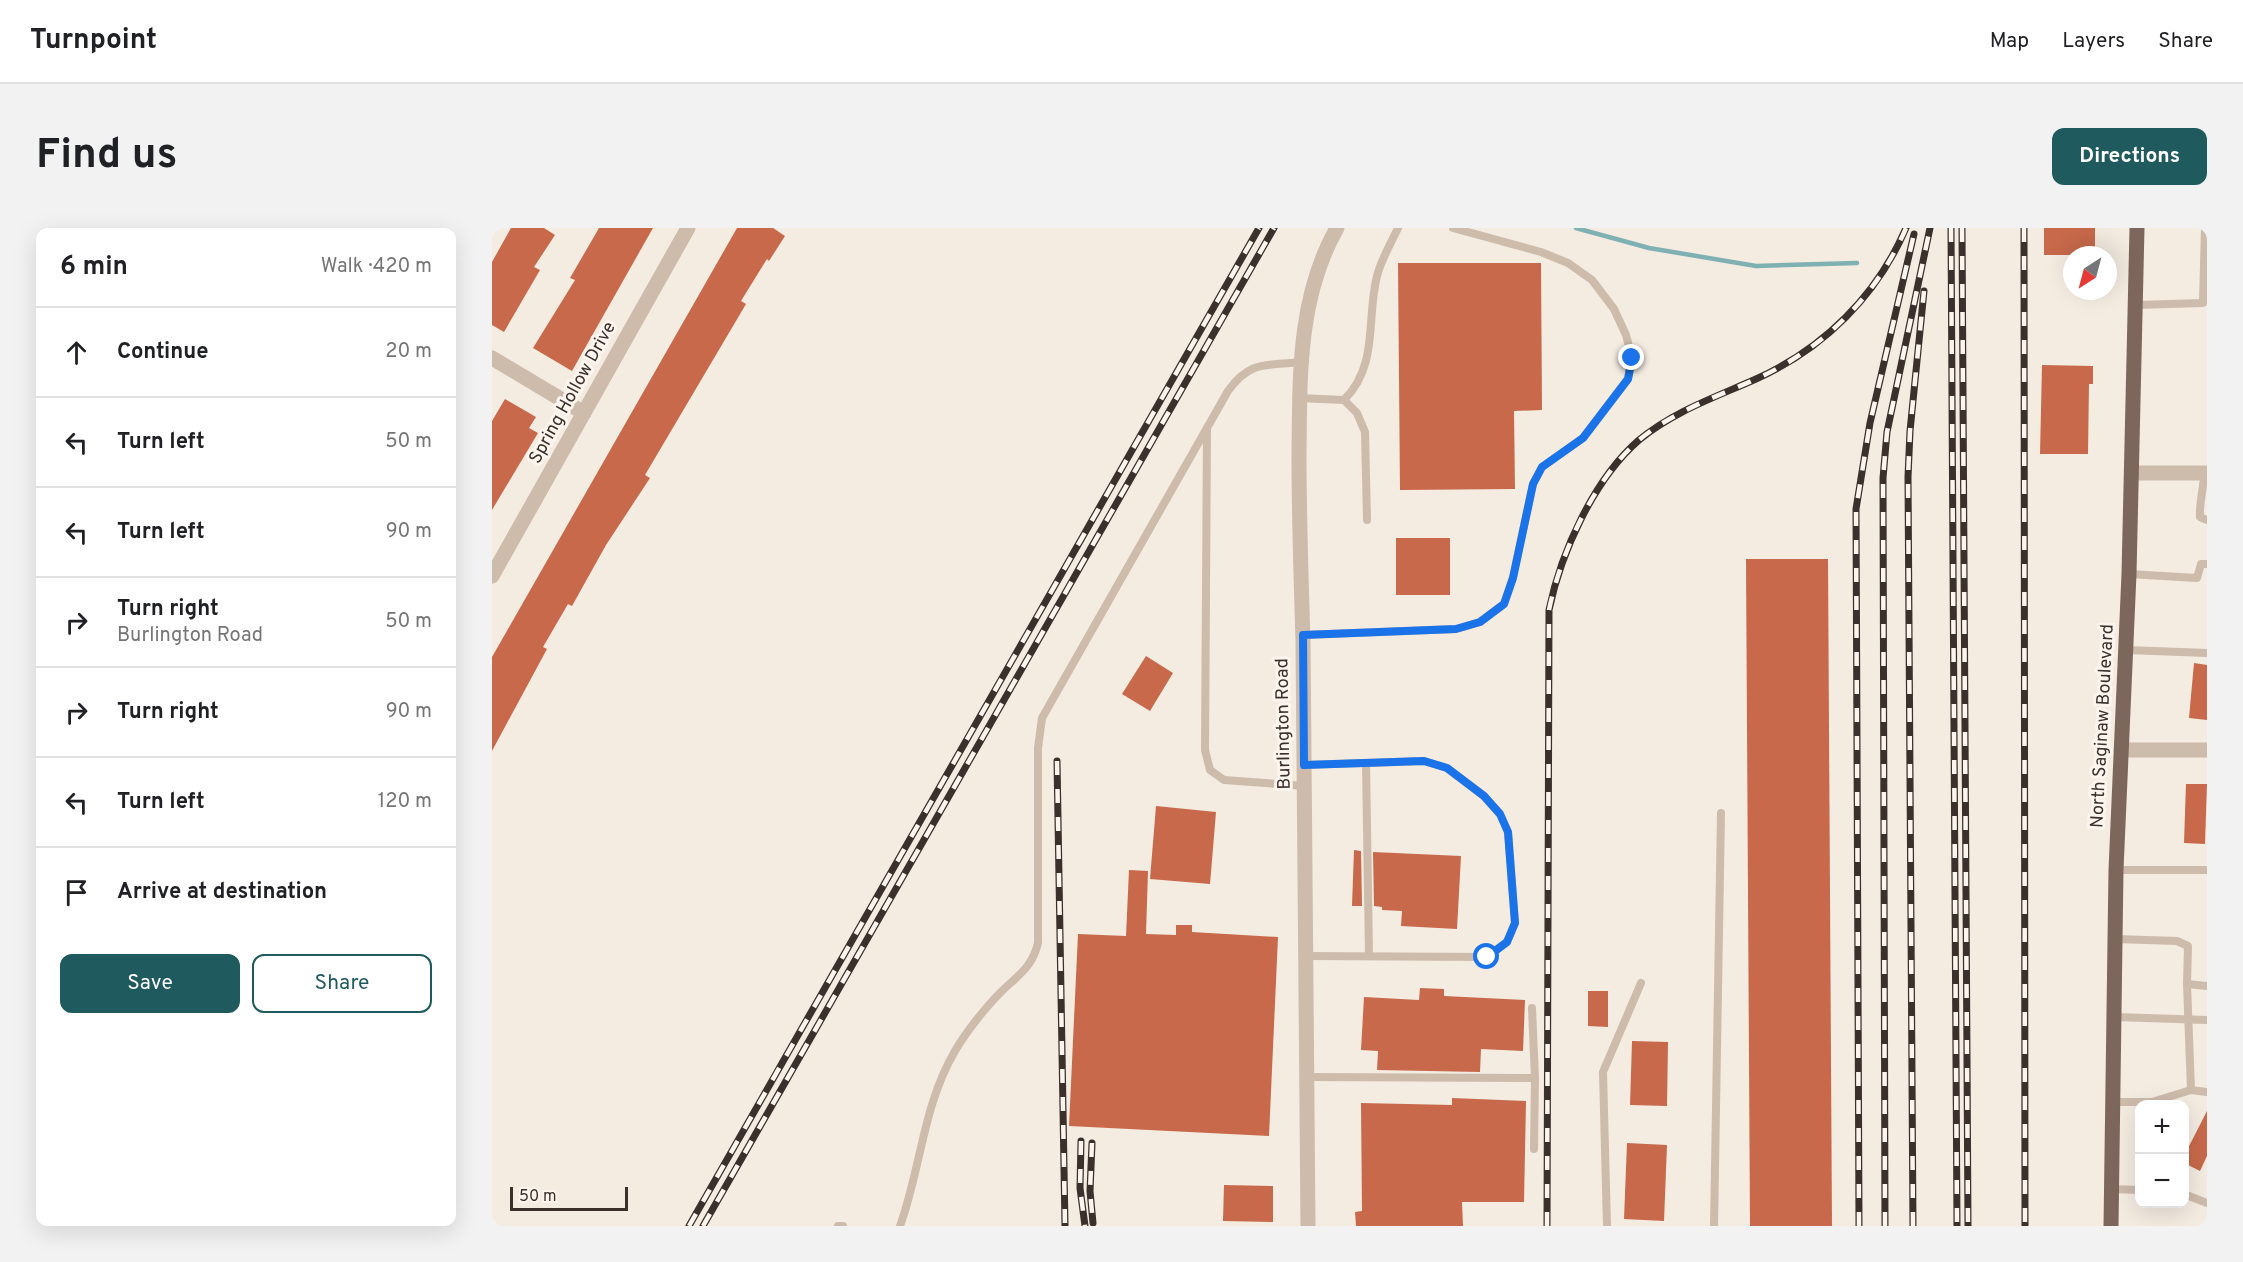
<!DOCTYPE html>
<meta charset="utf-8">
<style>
:root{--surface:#fff;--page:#f2f2f2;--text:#202124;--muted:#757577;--line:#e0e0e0;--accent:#1f5a5e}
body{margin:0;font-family:Overpass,sans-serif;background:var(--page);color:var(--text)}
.controls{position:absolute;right:18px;bottom:18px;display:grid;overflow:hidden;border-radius:12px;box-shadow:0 6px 24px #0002}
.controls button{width:54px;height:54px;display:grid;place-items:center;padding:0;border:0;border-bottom:2px solid var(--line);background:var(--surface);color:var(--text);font:30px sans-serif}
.compass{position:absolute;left:1571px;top:18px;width:54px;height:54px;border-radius:50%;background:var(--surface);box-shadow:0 6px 24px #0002;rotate:216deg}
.scale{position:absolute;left:18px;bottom:15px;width:118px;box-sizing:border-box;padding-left:6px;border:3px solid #3b302b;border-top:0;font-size:16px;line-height:21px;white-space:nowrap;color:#3b302b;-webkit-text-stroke:4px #fbf5ee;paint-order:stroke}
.stop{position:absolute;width:18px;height:18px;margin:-14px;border:4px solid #1a73e8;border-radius:50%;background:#fff}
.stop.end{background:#1a73e8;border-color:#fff;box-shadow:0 2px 6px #0008}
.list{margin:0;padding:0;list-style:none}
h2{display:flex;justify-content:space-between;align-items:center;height:78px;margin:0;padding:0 24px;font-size:26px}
h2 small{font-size:20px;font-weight:400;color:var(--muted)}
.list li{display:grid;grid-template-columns:39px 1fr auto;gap:18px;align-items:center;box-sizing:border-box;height:90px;padding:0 24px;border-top:2px solid var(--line)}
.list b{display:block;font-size:22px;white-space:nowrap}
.list p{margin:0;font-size:20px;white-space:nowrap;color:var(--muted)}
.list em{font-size:20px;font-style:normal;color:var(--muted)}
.actions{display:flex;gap:12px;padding:18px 24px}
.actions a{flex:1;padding:14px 0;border:2px solid var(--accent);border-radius:12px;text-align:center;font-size:21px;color:var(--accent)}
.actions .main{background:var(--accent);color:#fff}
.icon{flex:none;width:33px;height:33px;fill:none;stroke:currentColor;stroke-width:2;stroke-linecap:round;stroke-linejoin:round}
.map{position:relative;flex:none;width:1715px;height:998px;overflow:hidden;border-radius:12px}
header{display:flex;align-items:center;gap:36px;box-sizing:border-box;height:84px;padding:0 30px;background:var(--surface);border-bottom:2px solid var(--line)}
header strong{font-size:28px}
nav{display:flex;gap:33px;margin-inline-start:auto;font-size:21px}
.intro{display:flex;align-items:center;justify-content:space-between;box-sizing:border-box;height:144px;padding:0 36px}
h1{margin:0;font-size:42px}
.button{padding:15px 27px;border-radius:12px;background:var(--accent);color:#fff;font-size:21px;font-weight:700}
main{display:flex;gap:36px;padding:0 36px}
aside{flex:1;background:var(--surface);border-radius:12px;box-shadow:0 6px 24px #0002}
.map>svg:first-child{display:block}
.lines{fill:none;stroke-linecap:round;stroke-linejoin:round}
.stream{stroke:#7fb0b2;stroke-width:4.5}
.building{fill:#c8694b}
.service{stroke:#cdbbac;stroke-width:8}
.minor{stroke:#cdbbac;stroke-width:15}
.primary{stroke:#7d675c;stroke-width:15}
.rail-casing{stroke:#3b302b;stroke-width:7}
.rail{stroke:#fbf5ee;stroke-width:4.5;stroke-dasharray:14;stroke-linecap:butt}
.route{stroke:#1a73e8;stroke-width:8}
.labels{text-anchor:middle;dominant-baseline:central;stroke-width:6;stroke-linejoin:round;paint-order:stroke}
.street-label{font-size:18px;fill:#3b302b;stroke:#fbf5ee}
</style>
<header>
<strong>Turnpoint</strong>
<nav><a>Map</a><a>Layers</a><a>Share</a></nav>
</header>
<div class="intro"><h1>Find us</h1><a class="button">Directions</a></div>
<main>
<aside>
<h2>6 min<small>Walk · 420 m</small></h2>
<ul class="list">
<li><svg class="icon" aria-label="ahead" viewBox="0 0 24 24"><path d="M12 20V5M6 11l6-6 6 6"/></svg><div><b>Continue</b></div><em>20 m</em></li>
<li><svg class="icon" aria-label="left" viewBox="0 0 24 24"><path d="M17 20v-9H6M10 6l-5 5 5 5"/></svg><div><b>Turn left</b></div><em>50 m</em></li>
<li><svg class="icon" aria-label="left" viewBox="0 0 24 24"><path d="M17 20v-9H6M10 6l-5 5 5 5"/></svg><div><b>Turn left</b></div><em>90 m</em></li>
<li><svg class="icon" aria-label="right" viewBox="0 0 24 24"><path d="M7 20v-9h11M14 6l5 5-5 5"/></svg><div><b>Turn right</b><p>Burlington Road</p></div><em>50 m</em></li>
<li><svg class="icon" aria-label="right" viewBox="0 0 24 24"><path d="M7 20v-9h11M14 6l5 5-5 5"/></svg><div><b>Turn right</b></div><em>90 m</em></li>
<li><svg class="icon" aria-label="left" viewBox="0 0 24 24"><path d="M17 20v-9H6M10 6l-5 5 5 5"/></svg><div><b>Turn left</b></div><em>120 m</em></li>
<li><svg class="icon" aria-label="arrive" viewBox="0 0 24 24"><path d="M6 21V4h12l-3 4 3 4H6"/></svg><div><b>Arrive at destination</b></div></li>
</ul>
<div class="actions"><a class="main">Save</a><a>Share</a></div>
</aside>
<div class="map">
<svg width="1715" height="998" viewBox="0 0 1715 998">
<rect width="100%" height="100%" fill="#f4ebe1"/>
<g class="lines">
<!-- stream -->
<path class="stream" d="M1084,0L1157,20L1264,38L1365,35"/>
</g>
<!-- building -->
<g class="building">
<path d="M19,0H52L63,7L42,39L48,42L12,104L0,97V34Z"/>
<path d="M107,0H161L80,143L41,120L83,52L78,50Z"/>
<path d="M245,0H281L293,8L277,33L275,31L249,73L254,76L153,247L158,250L114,317L80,378L76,376L51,419L55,421L0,523V429Z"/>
<rect x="1552" y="0" width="51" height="27"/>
<path d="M906,35H1049L1050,182L1022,183L1023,261L908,262Z"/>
<path d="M1550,137L1601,138V156H1597L1596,226H1548Z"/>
<path d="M13,171L44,189L37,200L46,205L0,282V193Z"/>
<rect x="904" y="310" width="54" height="57"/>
<path d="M1254,331H1336L1340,998H1258Z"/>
<path d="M654,428L681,445L658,483L630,466Z"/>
<path d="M1702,435L1715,437V492L1697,490Z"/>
<path d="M1694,556H1715L1713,616L1692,615Z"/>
<path d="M664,578L724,584L718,656L658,651Z"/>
<path d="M862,622L869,623L870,678H860Z"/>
<path d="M881,624L969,628L965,701L909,698L910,683L890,682V679L882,678Z"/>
<path d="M637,642L656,643L654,706L684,707V697H700V704L786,709L777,908L577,898L586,706L634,708Z"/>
<path d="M928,760L952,761V768L1033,772L1031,823L989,821L988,844L885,842L886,823L869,822L872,769L927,772Z"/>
<path d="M1096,763H1116V799L1096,798Z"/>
<path d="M1140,813L1176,814L1175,878L1138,877Z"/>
<path d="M960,870L1034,873L1032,974H970L971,998H864L863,984L870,983L869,875L960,877Z"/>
<path d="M1715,883V928L1708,943L1692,935V928Z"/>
<path d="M1135,915L1175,917L1172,993L1132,991Z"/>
<path d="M732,957L781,958V994L731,993Z"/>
</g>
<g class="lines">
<!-- service -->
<g class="service">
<path d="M1644,77L1711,75L1713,0"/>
<path d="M807,170L852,172C887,137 874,91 885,48C889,32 899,15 906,0"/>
<path d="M852,172L865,185L873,204L875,292"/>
<path d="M715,201L713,522L718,542L732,552L813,558"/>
<path d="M1712,245C1712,260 1707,274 1708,289L1715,292"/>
<path d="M1637,346L1705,350L1709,336H1715"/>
<path d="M811,407L964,401L988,394L1012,376L1021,349L1041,256L1050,239L1091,210L1136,151L1140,130L1134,107L1122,81L1100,52L1076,35L1049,24L961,0"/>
<path d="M1635,422L1715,425"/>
<path d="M874,535L877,728"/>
<path d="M812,537L932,533L955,540L992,568L1008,586L1016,604L1023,695L1015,714L995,729L814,728"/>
<path d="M1624,642H1715"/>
<path d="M1623,711L1685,713L1696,718L1695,756L1715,758"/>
<path d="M1695,756L1699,862"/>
<path d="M1040,780L1043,850"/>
<path d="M1623,789L1715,792"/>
<path d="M815,849L1043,850L1042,921"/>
<path d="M1622,874H1660L1699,862L1715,864"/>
<path d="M1619,961L1648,962"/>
<path d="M1692,966L1715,975"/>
<path d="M346,998H351"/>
<path d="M408,998C429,940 431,877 463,823C474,804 493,780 508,765C526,747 540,740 546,715V520L550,490L736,163C758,132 774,138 809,134"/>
<path d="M1115,998L1111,844L1149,755"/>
<path d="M1222,998L1229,585"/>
</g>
<!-- minor -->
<g class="minor">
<path d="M0,130L92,185"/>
<path d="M1640,245H1715"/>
<path d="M0,348L196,0"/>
<path d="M1630,522H1715"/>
<path d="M816,998L811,412C809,351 807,290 807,228C808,151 805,70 845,0"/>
</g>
<!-- primary -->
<path class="primary" d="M1619,998L1624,642L1637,346L1645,0"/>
<!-- rail casing -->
<g class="rail-casing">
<g id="rail">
<path d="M1459,0L1465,998"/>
<path d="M1470,0L1476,998"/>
<path d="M1532,0L1533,998"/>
<path d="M565,533L573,998"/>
<path d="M589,913L588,960L593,998"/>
<path d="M600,915L598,963L601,995"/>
<path d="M197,998L767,0"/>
<path d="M211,998L782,0"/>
<path d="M1055,998L1057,382C1069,324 1102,251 1147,212C1182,183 1224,169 1264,151C1331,121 1385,68 1414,0"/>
<path d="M1367,998L1364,281L1378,195L1422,6"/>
<path d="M1393,998L1391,250L1395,204L1438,0"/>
<path d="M1421,998L1416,249L1418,203L1432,63"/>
</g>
</g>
<!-- rail -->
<use href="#rail" class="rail"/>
</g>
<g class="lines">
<!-- route -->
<path class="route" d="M995,729L1015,714L1023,695L1016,604L1008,586L992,568L955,540L932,533L812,537L811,407L964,401L988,394L1012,376L1021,350L1041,256L1050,239L1091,210L1136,151L1140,130"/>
</g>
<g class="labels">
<!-- street labels -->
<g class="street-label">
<text transform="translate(81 165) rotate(-61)">Spring Hollow Drive</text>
<text transform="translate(792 496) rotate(-91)">Burlington Road</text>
<text transform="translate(1611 498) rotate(-87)">North Saginaw Boulevard</text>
</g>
</g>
</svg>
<div class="controls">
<button>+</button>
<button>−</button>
</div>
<svg class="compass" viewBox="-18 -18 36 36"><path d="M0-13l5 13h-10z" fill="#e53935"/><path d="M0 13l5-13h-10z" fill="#757577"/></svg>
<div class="scale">50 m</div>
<div class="stop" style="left:995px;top:729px"></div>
<div class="stop end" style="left:1140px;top:130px"></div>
</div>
</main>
